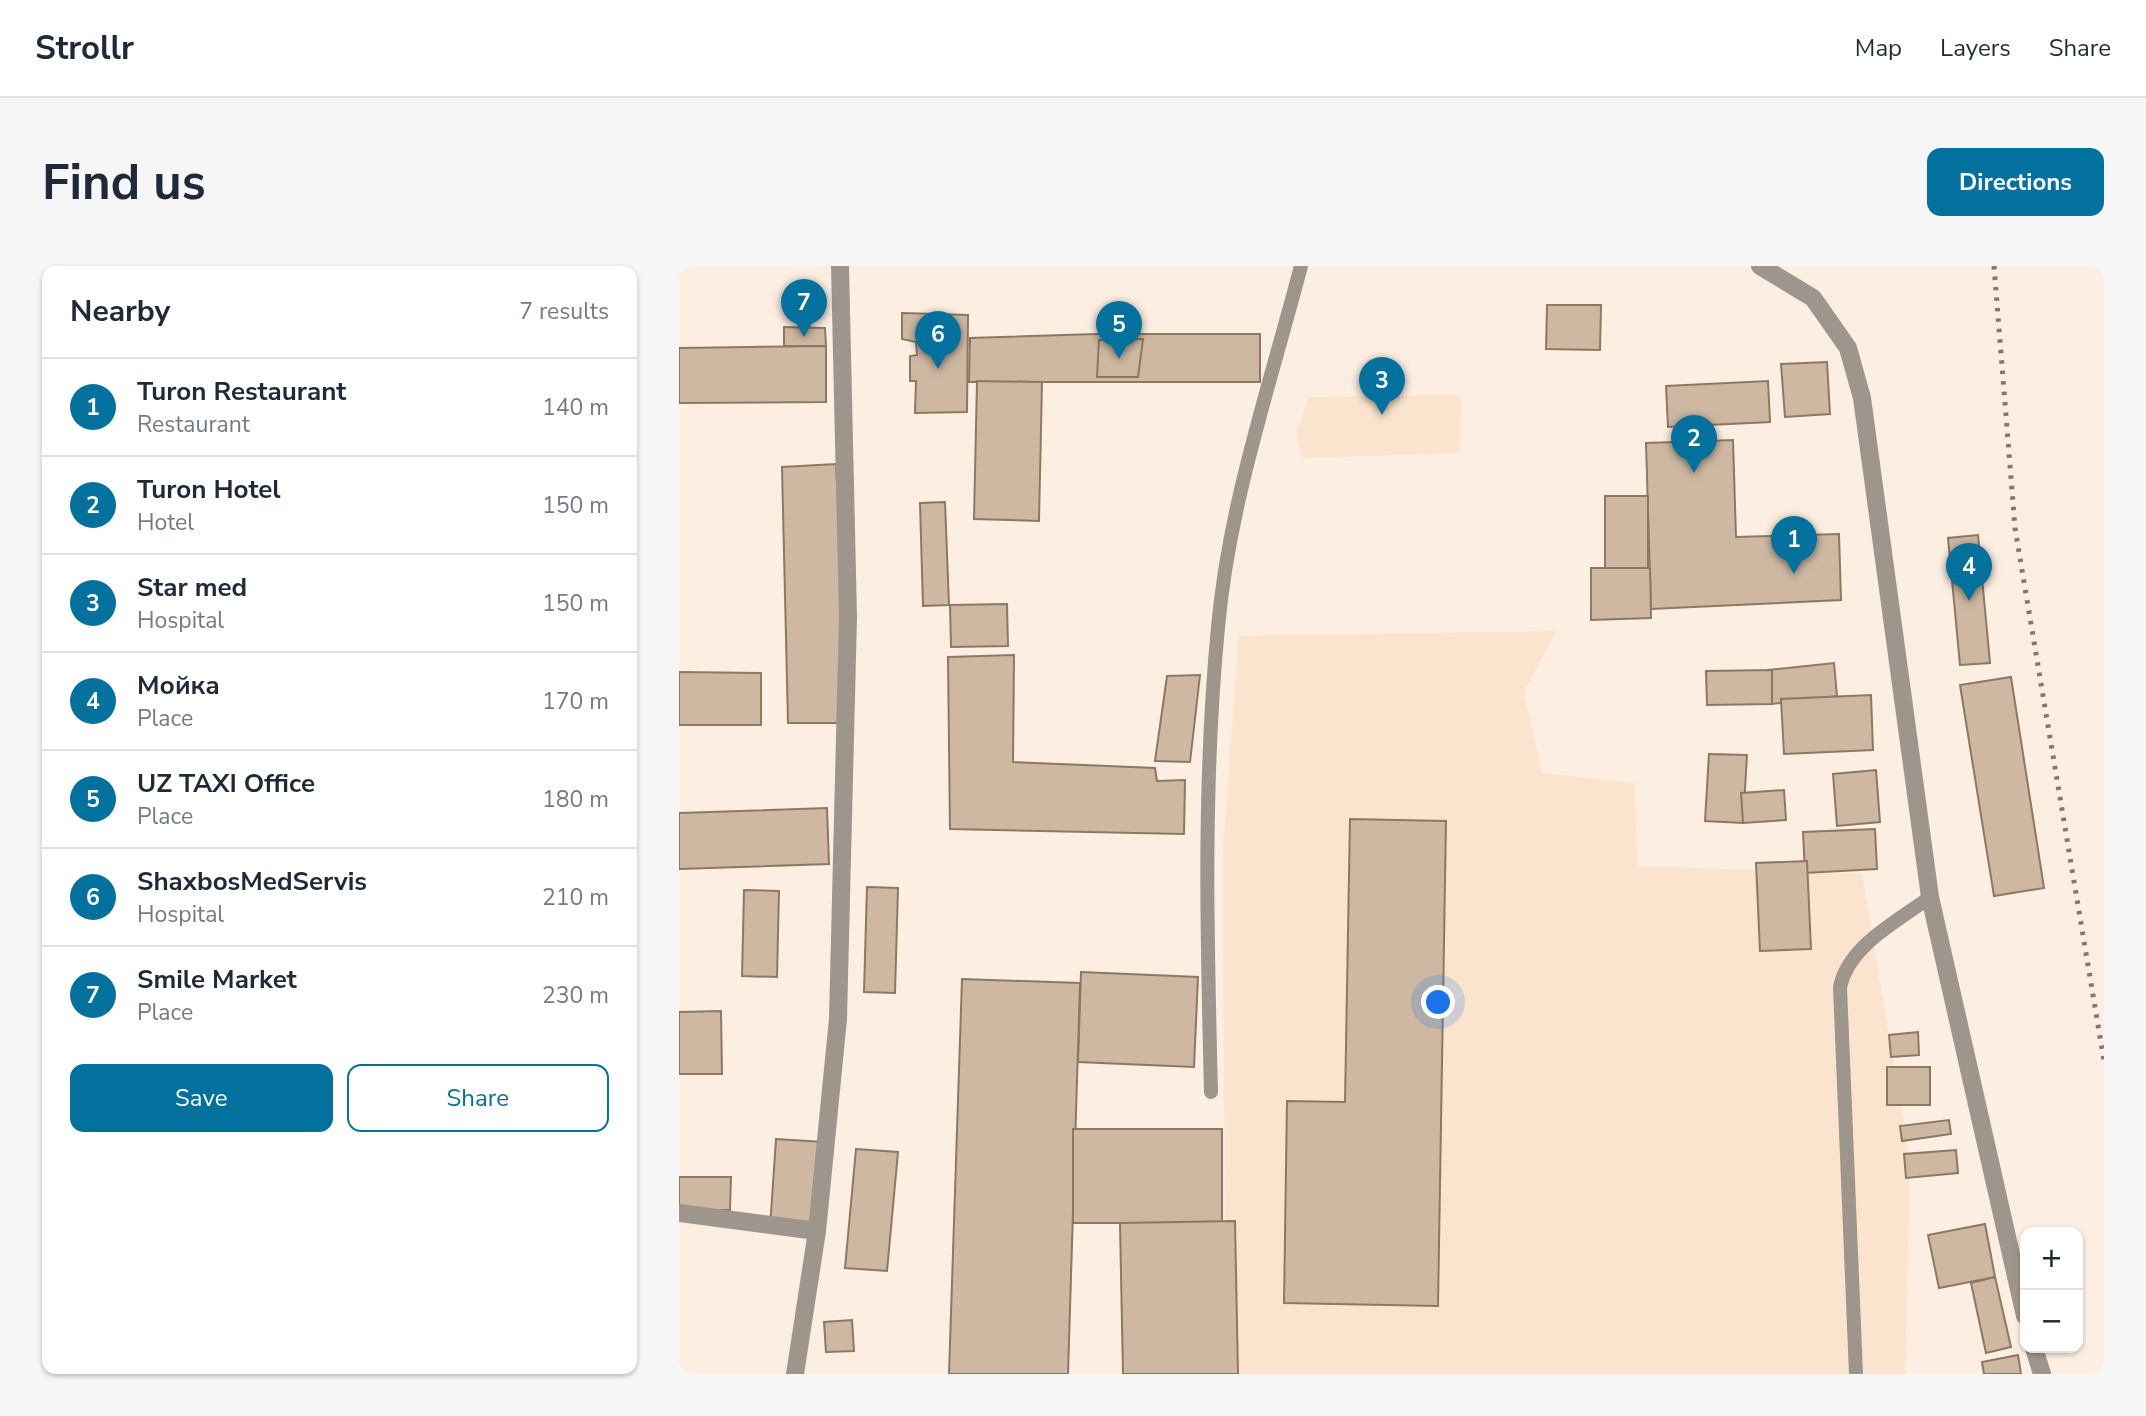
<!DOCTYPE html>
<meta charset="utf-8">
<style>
:root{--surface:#fff;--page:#f6f6f7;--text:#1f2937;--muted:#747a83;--line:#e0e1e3;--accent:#02719d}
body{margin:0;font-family:"Nunito Sans",sans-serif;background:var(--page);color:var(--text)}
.controls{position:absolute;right:21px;bottom:21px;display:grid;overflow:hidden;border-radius:14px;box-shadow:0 2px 5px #0004}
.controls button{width:63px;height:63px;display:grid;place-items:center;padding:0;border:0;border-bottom:2px solid var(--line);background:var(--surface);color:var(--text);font:35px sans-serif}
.you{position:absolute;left:760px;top:737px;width:24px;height:24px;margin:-18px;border:5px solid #fff;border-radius:50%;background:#1a73e8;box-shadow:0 0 0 10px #1a73e833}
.badge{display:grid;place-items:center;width:46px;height:46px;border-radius:50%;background:var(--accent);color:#fff;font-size:23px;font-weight:700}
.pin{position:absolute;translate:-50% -58px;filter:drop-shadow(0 2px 4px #0008)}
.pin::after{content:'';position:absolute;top:37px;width:24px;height:21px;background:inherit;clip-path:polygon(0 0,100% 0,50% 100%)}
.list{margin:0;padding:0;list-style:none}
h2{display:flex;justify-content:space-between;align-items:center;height:91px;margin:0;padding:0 28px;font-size:30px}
h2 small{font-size:23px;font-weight:400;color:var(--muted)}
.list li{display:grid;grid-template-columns:46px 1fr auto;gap:21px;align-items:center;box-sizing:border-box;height:98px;padding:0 28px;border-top:2px solid var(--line)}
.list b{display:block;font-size:26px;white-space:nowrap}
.list p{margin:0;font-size:23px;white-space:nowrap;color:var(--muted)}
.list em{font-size:23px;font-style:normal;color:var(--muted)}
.actions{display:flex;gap:14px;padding:21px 28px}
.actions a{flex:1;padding:16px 0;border:2px solid var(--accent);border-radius:14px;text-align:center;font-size:24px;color:var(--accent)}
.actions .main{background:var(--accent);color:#fff}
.map{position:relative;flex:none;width:1425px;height:1108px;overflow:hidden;border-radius:14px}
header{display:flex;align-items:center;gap:42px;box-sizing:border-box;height:98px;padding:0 35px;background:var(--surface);border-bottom:2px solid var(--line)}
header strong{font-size:33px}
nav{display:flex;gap:38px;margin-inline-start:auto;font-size:24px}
.intro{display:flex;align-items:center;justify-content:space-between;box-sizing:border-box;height:168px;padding:0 42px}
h1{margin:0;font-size:49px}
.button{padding:18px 32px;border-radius:14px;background:var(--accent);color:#fff;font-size:24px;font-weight:700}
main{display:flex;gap:42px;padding:0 42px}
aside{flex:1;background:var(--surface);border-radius:14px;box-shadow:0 2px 5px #0004}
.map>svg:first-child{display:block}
.built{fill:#fbe4cd}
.building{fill:#ceb8a2;stroke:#8c7863;stroke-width:2}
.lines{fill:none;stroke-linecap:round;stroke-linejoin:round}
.service{stroke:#9e958c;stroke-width:14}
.minor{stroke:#9e958c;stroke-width:18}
.tertiary{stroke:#9e958c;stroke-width:18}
.rail{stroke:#82786d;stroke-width:5;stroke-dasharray:3.5 7;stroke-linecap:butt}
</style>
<header>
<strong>Strollr</strong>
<nav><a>Map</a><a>Layers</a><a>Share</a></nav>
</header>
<div class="intro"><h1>Find us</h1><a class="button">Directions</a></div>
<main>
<aside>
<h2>Nearby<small>7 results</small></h2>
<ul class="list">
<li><span class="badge">1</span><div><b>Turon Restaurant</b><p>Restaurant</p></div><em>140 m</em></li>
<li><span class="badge">2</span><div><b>Turon Hotel</b><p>Hotel</p></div><em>150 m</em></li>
<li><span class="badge">3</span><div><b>Star med</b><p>Hospital</p></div><em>150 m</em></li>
<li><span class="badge">4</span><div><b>Мойка</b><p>Place</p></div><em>170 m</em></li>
<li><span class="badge">5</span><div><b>UZ TAXI Office</b><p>Place</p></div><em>180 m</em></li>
<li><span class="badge">6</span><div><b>ShaxbosMedServis</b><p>Hospital</p></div><em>210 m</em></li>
<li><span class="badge">7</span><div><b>Smile Market</b><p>Place</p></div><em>230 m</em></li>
</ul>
<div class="actions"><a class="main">Save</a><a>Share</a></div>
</aside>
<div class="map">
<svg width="1425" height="1108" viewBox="0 0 1425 1108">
<rect width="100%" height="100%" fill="#fceee0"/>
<!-- built -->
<g class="built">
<path d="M782,129L781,187L623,192L617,167L630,131Z"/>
<path d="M877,365L845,426L863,507L956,517L958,600L1183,608L1231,898L1226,1108H525L546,1020L544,581L560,370Z"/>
</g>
<!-- building -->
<g class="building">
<path d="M868,39H922L921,84L867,83Z"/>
<path d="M223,47L289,49L288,146L236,147L237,115H231V90L238,89L237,76L223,73Z"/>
<path d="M105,61L146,62L147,80H105Z"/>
<path d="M417,68H581V116H290L291,72Z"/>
<path d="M464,73L459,111H418L420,74Z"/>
<path d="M147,80V136L0,137V82Z"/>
<path d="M1148,96L1151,148L1106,151L1102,98Z"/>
<path d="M298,115L363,116L360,255L295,253Z"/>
<path d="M1089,115L1091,156L989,161L987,120Z"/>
<path d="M1054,174L1057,271L1160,268L1162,334L972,343L967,177Z"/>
<path d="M157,198L170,457H109L103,201Z"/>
<rect x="926" y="230" width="43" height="72"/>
<path d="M266,236L270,339L244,340L241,237Z"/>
<path d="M1299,269L1311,397L1281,399L1269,272Z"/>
<path d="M912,302H971L972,352L912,354Z"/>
<path d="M328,338L329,380L272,381L271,339Z"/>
<path d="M335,389L334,496L476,502L478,515L506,514L505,568L271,563L269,391Z"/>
<path d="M1155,397L1158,430L1093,438L1089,404Z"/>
<path d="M1093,404V438L1028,439L1027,405Z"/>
<path d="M0,406L82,407V459H0Z"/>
<path d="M521,409L511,496L476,495L488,410Z"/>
<path d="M1332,411L1365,622L1315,630L1281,419Z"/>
<path d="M1192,429L1194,484L1105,488L1102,433Z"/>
<path d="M1030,488L1068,489L1064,557L1026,555Z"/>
<path d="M1197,504L1201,556L1158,560L1154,508Z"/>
<path d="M1105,524L1107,554L1064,557L1062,527Z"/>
<path d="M148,542L150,598L0,603V547Z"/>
<path d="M671,553L767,555L759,1040L605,1037L608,835L666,836Z"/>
<path d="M1196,563L1198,603L1126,607L1124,566Z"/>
<path d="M1128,595L1132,683L1081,685L1077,597Z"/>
<path d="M188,621L219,622L216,727L185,726Z"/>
<path d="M65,624L100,625L98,711L63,710Z"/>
<path d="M402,706L519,711L515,801L399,796Z"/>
<path d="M283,713L401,717L389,1108H270Z"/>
<path d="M42,745L43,808H0V746Z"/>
<path d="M1239,766L1240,789L1212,791L1210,769Z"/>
<rect x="1208" y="801" width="43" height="38"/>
<path d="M1270,854L1272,868L1223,875L1221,860Z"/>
<rect x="394" y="863" width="149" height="94"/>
<path d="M97,873L144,876L138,965L91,962Z"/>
<path d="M177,883L219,886L208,1005L166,1002Z"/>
<path d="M1277,884L1279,907L1227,912L1225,888Z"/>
<path d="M0,911H52L51,944H0Z"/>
<path d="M556,955L559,1108H444L441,957Z"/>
<path d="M1306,958L1316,1011L1260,1022L1249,969Z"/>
<path d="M1316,1011L1332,1081L1307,1087L1292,1017Z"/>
<path d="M173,1054L175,1085L147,1086L145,1056Z"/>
<path d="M1339,1089L1342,1108H1305L1303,1096Z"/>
</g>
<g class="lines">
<!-- service -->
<g class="service">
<path d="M532,826C528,670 524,517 539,361C550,238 591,119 622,0"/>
<path d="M1177,1108L1161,721C1170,679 1218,656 1251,631"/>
</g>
<!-- minor -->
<g class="minor">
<path d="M0,947L138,965"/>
<path d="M116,1108L138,965L159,753L169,351L161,0"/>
</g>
<!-- tertiary -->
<g class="tertiary">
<path d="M1081,0L1134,32L1169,82L1183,132L1251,631L1346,1050"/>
<path d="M1355,1082L1363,1108"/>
</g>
<!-- rail -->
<path class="rail" d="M1315,0L1336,262L1425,795"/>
</g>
</svg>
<div class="controls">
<button>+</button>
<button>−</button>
</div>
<div class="you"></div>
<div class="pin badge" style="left:1115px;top:308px">1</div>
<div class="pin badge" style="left:1015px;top:207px">2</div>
<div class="pin badge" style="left:703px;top:149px">3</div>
<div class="pin badge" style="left:1290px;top:335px">4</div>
<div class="pin badge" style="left:440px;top:93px">5</div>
<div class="pin badge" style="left:259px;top:103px">6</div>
<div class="pin badge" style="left:125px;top:71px">7</div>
</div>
</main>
